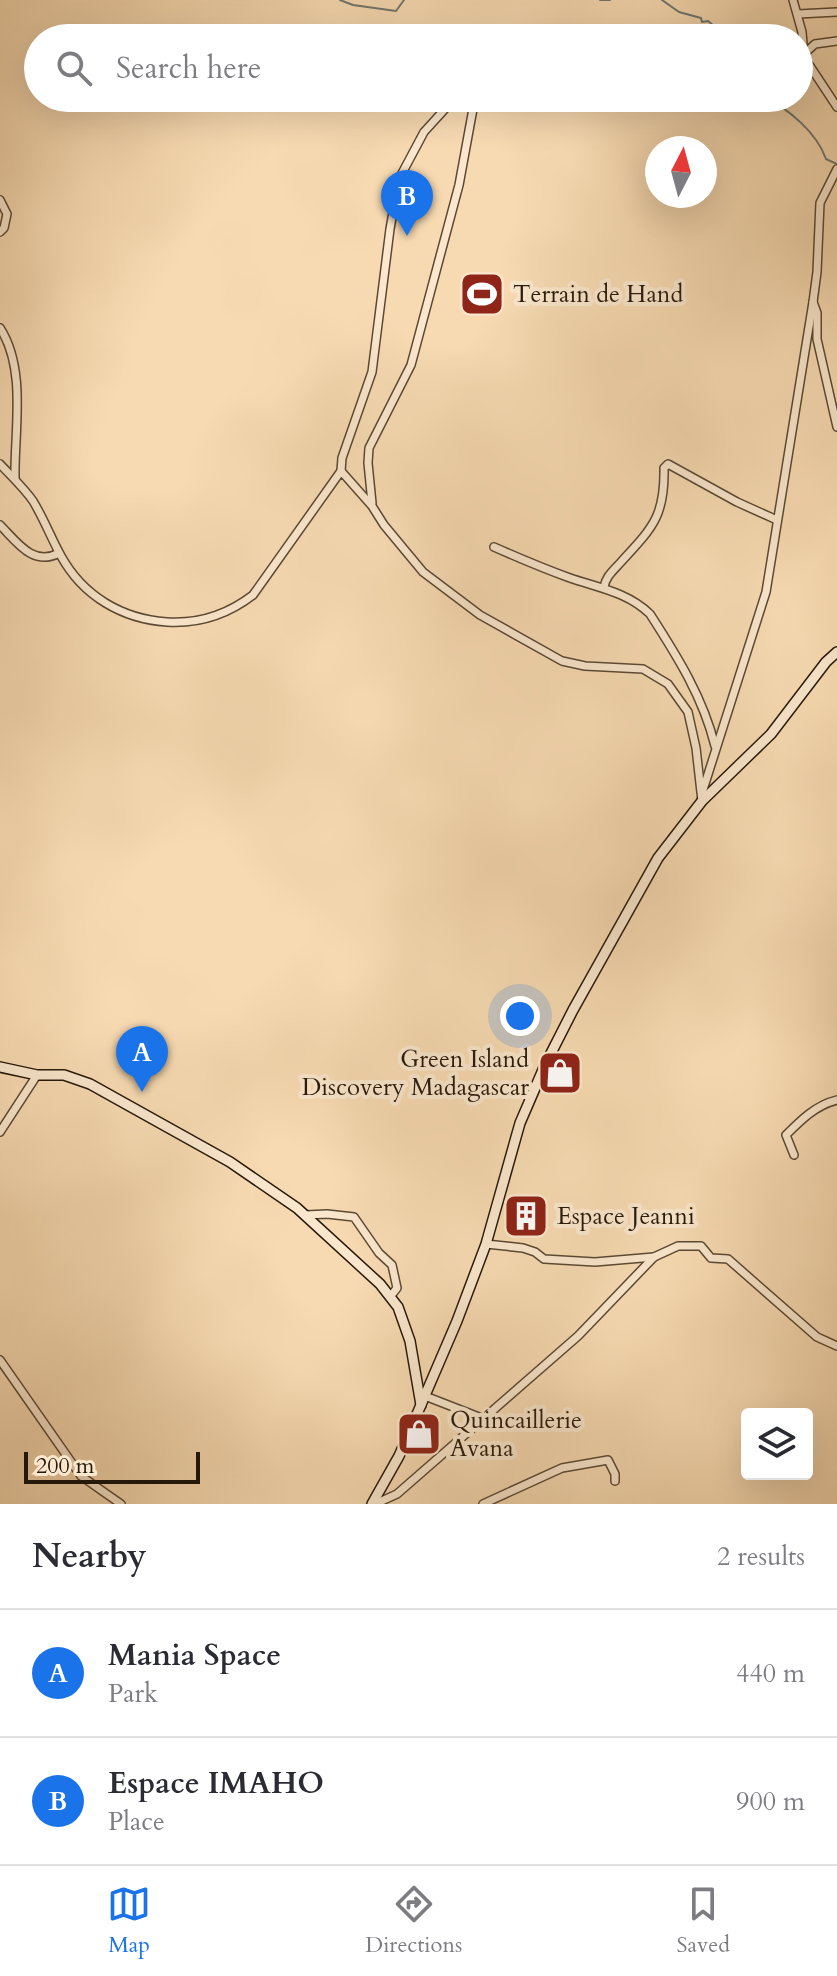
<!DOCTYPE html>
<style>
:root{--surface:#fff;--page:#f7f7f7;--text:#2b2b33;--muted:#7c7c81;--line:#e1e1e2;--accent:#1a73e8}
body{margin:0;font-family:Cardo,serif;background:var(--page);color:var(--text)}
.controls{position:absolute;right:24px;bottom:24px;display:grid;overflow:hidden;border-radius:8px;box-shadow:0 8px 32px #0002}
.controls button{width:72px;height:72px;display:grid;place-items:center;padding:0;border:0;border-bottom:2px solid var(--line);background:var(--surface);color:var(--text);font:40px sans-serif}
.compass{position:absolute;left:645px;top:136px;width:72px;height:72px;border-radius:50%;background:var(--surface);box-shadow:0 8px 32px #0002;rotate:6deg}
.scale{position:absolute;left:24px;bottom:20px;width:176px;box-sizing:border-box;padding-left:8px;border:4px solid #27190a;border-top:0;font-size:22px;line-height:28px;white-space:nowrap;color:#27190a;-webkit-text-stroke:6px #fae7cd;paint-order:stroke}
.you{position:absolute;left:520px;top:1016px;width:28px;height:28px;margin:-20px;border:6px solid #fff;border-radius:50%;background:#1a73e8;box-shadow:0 0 0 12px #1a73e833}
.badge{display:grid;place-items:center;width:52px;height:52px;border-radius:50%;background:var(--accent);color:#fff;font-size:26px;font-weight:700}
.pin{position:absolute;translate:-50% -66px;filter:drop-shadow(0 2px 4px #0008)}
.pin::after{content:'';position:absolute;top:42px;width:28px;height:24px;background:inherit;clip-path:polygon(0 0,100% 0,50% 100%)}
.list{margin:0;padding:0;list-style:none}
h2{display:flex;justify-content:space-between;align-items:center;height:104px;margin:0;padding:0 32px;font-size:34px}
h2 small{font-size:26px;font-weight:400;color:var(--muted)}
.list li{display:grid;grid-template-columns:52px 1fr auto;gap:24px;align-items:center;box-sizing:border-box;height:128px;padding:0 32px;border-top:2px solid var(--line)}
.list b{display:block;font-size:30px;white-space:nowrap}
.list p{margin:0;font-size:26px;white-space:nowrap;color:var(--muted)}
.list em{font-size:26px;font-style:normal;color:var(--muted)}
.icon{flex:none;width:44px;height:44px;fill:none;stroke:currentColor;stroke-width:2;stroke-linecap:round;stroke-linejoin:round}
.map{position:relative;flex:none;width:837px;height:1504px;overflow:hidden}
.search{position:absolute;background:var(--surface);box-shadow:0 8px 32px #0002;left:24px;right:24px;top:24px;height:88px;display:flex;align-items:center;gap:20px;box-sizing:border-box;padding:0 28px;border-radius:44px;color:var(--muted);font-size:30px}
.sheet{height:360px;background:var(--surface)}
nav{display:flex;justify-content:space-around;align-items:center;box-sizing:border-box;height:112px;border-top:2px solid var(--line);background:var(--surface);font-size:22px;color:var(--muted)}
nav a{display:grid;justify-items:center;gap:4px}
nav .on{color:var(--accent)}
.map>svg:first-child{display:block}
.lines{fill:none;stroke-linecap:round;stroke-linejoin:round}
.stream{stroke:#707871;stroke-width:2}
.street-casing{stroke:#5b4934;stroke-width:10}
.secondary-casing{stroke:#27190a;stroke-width:12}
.street{stroke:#fae7cd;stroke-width:7}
.secondary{stroke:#fae7cd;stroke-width:9}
.labels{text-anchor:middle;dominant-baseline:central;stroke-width:8;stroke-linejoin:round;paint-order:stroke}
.poi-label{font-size:24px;fill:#27190a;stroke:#fae7cd;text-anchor:start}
</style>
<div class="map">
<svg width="837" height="1504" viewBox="0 0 837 1504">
<rect width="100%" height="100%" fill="#f7dab2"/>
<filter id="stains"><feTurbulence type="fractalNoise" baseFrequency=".0025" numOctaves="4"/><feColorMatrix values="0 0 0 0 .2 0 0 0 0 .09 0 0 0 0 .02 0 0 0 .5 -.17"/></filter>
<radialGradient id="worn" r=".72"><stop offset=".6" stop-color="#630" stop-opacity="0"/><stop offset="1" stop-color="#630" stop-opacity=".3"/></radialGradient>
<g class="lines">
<!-- stream -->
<g class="stream">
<path d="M340,0L353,5L396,11L404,0"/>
<path d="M600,0H610"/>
<path d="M662,0L679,12L701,18L702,22L708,21L719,30L722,38"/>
<path d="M765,98C789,109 817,133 826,159L837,164"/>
</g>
<!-- street casing -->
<g class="street-casing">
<g id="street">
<path d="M793,0L802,32L804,57L837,107"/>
<path d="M798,14L837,12"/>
<path d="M804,54L815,44L837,41"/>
<path d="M837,169L820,203L817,272L813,302L817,313V339L837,427"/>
<path d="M0,200L7,214L4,228L0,232"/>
<path d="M0,328C27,370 14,431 15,478"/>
<path d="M0,464C11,476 24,488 33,501C44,519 51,538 61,556C83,596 122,619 167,622C199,624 227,615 253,595L341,471L372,506L384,525L423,572L480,615L562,661L585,666L643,669L668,684L688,712L696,748L702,801"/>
<path d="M341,471L342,458L372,372L390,229L399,179L424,132L455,98"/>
<path d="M372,503L368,463L369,448L411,365L459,185L475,98"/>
<path d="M0,525C17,542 33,567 59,553"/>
<path d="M494,547C519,558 545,569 570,578C599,588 627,592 650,614C677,656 703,697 715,746"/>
<path d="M604,587C606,576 613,571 621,562C652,528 665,517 664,468L668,464L737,502L777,520"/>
<path d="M703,790L766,592L813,302"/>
<path d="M0,1132L37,1075"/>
<path d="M794,1155L786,1135C801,1120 816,1105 837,1100"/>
<path d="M306,1215L327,1214L354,1217L379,1253L392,1265L397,1288L390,1297"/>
<path d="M486,1244L523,1248L535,1252L544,1259L595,1262L654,1257"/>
<path d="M0,1360L81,1476L121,1504"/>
<path d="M425,1396L484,1419"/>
<path d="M375,1504L397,1494L578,1336L654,1257L678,1246H701L711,1258L728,1259L817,1337L837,1346"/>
<path d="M483,1504L562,1468L608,1460L615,1474V1481"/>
</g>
</g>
<!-- secondary casing -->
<g class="secondary-casing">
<g id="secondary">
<path d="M0,1067L37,1075H64L90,1084L230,1162L297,1208L380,1284L398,1307L410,1341L421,1405"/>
<path d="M372,1504L399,1456L457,1321L486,1244L520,1123L545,1065L573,1010L658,858L702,801L771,734L826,662L837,652"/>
</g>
</g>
<!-- street -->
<use href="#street" class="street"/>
<!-- secondary -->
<use href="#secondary" class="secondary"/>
</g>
<!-- icons -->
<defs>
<g id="stadium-square" transform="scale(2.3)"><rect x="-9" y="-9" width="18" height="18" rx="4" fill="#8f2418" stroke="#fae7cd"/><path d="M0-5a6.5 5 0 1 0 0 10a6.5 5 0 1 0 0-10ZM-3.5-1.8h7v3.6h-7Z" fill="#fff"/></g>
<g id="shop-square" transform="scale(2.3)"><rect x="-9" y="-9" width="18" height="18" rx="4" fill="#8f2418" stroke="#fae7cd"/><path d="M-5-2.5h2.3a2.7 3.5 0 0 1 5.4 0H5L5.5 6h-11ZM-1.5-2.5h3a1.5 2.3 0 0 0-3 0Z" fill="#fff"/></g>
<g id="building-square" transform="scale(2.3)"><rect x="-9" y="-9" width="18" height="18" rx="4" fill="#8f2418" stroke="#fae7cd"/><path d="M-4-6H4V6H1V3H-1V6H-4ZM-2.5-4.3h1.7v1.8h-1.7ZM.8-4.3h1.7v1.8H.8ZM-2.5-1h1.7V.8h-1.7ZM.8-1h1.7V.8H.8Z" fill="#fff"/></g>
</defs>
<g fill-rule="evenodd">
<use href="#stadium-square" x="482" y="294"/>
<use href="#shop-square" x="560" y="1073"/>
<use href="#building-square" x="526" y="1216"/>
<use href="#shop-square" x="419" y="1434"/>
</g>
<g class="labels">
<!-- poi labels -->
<g class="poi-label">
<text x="513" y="294">Terrain de Hand</text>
<text x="529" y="1059" text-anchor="end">Green Island<tspan x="529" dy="28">Discovery Madagascar</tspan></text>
<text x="557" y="1216">Espace Jeanni</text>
<text x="450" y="1420">Quincaillerie<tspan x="450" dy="28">Avana</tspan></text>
</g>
</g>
<rect width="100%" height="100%" filter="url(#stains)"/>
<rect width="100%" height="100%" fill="url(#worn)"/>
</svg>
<div class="controls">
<button><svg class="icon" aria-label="layers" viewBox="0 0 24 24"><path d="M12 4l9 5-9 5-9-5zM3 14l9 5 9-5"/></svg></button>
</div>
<svg class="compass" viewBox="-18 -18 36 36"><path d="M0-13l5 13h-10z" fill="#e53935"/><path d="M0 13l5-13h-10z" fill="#7c7c81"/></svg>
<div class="scale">200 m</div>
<div class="you"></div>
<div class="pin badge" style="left:142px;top:1092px">A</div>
<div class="pin badge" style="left:407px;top:236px">B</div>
<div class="search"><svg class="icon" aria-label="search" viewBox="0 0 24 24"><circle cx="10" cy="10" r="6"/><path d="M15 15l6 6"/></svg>Search here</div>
</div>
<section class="sheet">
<h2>Nearby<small>2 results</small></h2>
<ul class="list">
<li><span class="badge">A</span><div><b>Mania Space</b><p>Park</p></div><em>440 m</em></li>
<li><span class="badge">B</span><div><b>Espace IMAHO</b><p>Place</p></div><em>900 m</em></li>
</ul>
</section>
<nav>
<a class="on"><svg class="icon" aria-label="map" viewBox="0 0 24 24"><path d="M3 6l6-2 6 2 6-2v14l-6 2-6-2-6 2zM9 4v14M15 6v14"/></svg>Map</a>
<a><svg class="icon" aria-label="directions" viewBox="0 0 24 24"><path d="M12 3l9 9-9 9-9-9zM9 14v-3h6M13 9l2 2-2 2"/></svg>Directions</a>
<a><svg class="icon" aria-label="saved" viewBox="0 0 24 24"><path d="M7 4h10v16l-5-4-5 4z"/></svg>Saved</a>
</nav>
